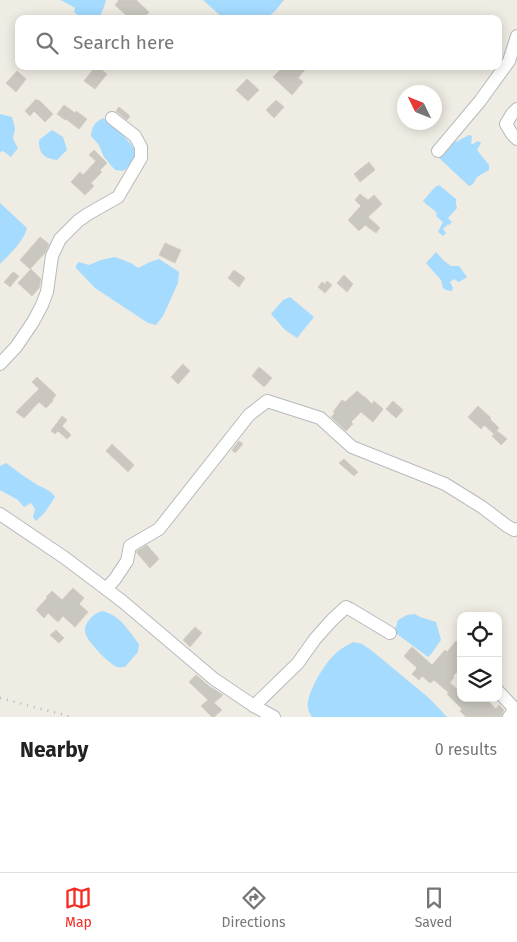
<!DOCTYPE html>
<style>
:root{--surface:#fff;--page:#f2f2f2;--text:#222;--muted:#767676;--line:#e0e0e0;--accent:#f52b23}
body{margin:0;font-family:"Fira Sans",sans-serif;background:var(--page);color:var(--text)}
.controls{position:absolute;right:15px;bottom:15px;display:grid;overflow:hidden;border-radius:10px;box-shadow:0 2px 12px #0003}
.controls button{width:45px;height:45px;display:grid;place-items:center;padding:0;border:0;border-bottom:1px solid var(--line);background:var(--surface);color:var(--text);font:25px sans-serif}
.compass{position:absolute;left:397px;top:85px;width:45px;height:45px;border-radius:50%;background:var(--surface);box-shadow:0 2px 12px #0003;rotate:313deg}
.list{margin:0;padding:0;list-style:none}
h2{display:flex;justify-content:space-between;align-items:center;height:65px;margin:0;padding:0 20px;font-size:21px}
h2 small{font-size:16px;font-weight:400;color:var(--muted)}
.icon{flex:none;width:28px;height:28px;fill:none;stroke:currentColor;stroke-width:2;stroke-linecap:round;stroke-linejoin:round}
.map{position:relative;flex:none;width:517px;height:717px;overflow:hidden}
.search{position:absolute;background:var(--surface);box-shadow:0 2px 12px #0003;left:15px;right:15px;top:15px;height:55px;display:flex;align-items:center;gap:12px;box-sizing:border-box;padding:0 18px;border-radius:10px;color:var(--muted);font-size:19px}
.sheet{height:155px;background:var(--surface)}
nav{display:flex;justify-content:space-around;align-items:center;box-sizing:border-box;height:70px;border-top:1px solid var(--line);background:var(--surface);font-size:14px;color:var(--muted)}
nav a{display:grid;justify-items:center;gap:2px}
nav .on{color:var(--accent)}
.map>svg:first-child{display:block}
.water{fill:#a4dbff}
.building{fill:#cac7c0;stroke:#d4cec1}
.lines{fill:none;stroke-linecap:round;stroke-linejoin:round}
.minor-casing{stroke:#b6babe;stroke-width:14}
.minor{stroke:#fff;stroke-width:12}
.rail{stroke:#b5b6b6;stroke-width:2.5;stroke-dasharray:1 6;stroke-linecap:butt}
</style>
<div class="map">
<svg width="517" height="717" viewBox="0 0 517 717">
<rect width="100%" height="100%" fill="#efece3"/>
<!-- water -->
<g class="water">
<path d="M61,0H106L104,7L99,19C91,19 80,18 74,12L75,8Z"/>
<path d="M203,0H284L276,10L266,19H224Z"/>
<path d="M0,114L12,117L15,128L13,139L18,148L11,157L3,151L0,152Z"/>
<path d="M103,118C116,128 128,139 137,153L133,163L123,171L115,170L104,157L99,145L91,136C92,126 94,123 103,118Z"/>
<path d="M52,130L63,137L67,150L57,160C43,158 39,154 39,140Z"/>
<path d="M469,135L472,136L471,144H473L478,141L481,143L477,150L489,165V170L477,177L473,184L469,186L439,158V154L451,141L456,142Z"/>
<path d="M439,185L456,199V204L457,208L448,218L452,222L449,225L448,224L443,229L446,233L443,236L438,232L443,222L436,216L437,214C435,209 427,206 423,201L435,187Z"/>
<path d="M0,203L27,228C23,242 11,253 0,264Z"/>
<path d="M436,252L444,261L451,266H459L467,277L459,282L454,279L450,282L453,288L452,291L446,290L443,288L441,280L426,263Z"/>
<path d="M115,257L131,263L138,268L150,262L159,259L179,272L178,283L163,316L156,325L148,323L95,288L76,268V265L79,262L89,265L101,260Z"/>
<path d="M290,297L314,317L297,338L285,330L271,314L283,300Z"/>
<path d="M6,463C16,470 26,478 36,484C43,488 51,490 55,497L45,512L36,521L33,517L35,509L31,503L24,507L18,500L0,490V466Z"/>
<path d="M102,611C120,615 128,630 139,644L138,652L125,667C123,667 119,668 117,667C109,664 89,643 86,635C82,625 92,614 102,611Z"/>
<path d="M415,614L420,617L436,622L441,640L431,654L428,657L397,634L395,630L398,620L407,615Z"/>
<path d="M353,642L362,644L371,650L429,698L447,717H312C309,713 307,707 308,702C310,688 324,665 334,655C340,649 346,646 353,642Z"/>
</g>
<!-- building -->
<g class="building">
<path d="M119,0H136L149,12L143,19H130L115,5Z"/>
<path d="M96,66L107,74L95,89L84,81Z"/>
<path d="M284,66H308L298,78L303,82L292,95L273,77Z"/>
<path d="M17,71L26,79L16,92L6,83Z"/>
<path d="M247,79L259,90L248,101L236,90Z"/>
<path d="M36,99L38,101L39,100L53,114L45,122L34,111L30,116L25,111Z"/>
<path d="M276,100L284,107L274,118L266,110Z"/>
<path d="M64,105L75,113L76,111L87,119L79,129L66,119L65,120L57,114Z"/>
<path d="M119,107L130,116L127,120L116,111Z"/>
<path d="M94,150L107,163L100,170L102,172L91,183L94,186L85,195L71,182L80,172L83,175L96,161L89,155Z"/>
<path d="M369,162L375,170L360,182L354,174Z"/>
<path d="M360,194L368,200L374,195L382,204L368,217L380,228L376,233L365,225L359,231L348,220L361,206L355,200Z"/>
<path d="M40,237L49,244L45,253L30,269L20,260Z"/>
<path d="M165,243L181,250L175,263L159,255Z"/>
<path d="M31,269L41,279L39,288L32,296L18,283Z"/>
<path d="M234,270L245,278L239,287L228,278Z"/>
<path d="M13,272L19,276L10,287L4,282Z"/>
<path d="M344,275L353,284L347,292L337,283Z"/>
<path d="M327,281L332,285L325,293L318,287L322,282L325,284Z"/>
<path d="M183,364L190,371L178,384L171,377Z"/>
<path d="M259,367L272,378L264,387L252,376Z"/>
<path d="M37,377L56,395L52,400L53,401L46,408L39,402L24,418L16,412L39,389L32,382Z"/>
<path d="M357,391L364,397V396L372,404L374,401L383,409L373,422L361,412L351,422L353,424L346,431L331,417L335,413L333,412L342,400L345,402Z"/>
<path d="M393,401L403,410L396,418L386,409Z"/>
<path d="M478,406L491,418L490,419L499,428L494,434L484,425L481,429L468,417Z"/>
<path d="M62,416L67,420L62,426L71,435L67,439L58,431L55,434L51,431Z"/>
<path d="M497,431L507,439L501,445L492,436Z"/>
<path d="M239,441L243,444L235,453L232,450Z"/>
<path d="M112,444L134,465L128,472L106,451Z"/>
<path d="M344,459L358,472L354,476L339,463Z"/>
<path d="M147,545L159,559L150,568L137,553V551Z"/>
<path d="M73,588L84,598L79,604L88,612L75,627L63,616L58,622L48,613L44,618L36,610L47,598L46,597L52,591L62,600Z"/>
<path d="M195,627L202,633L190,647L183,640Z"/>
<path d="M56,630L64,638L59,643L50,635Z"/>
<path d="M456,641L461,646L456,650L461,655V668L453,676L454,677L450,683L461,693V698H485L496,709L499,705L504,710L501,717H466L460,711L462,709L447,694L449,693L434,680L430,683L422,676L419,680L412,674L417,668L404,656L412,647L432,665L445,650L447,652Z"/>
<path d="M196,675L209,686L223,695L214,703L222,710L214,717H212L201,706L208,700L189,682Z"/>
</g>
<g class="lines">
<!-- minor casing -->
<g class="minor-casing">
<g id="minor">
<path d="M517,109L512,114L506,124L512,134L517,139"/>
<path d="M438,151L480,101L509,61L517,36"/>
<path d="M0,364L16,347L33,322L42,305L47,292L52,256L60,239L78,221L88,214L118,197L141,158V147L135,136L112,118"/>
<path d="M0,514L65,558L122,601L214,679L254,706L274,717"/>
<path d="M106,589L115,579L127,561L130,546L159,529L249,415L267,401L320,418L352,447L445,484L482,507L507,526L514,530L517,529"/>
<path d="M498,691L512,706L513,712L509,717"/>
<path d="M254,706L298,663L315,639L332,620L346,607L350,609L390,633"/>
</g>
</g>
<!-- minor -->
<use href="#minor" class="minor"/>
<!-- rail -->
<path class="rail" d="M0,698L72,717"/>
</g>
</svg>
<div class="controls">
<button><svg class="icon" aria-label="locate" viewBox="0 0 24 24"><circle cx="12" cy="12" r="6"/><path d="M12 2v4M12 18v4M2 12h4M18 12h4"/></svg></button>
<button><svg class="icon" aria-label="layers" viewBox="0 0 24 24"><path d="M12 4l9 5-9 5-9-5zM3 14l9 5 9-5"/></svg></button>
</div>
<svg class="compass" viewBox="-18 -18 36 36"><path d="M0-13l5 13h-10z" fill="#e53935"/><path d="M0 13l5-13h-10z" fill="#767676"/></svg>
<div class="search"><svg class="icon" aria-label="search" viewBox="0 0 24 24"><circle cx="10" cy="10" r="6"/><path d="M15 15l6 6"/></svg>Search here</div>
</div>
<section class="sheet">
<h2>Nearby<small>0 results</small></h2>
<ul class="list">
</ul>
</section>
<nav>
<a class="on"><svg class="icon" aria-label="map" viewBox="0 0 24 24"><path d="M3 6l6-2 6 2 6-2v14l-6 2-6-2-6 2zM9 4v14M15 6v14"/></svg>Map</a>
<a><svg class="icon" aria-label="directions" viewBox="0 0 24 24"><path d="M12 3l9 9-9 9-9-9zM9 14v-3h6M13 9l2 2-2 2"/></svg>Directions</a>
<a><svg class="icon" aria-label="saved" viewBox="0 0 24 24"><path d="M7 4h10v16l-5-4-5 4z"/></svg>Saved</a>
</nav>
